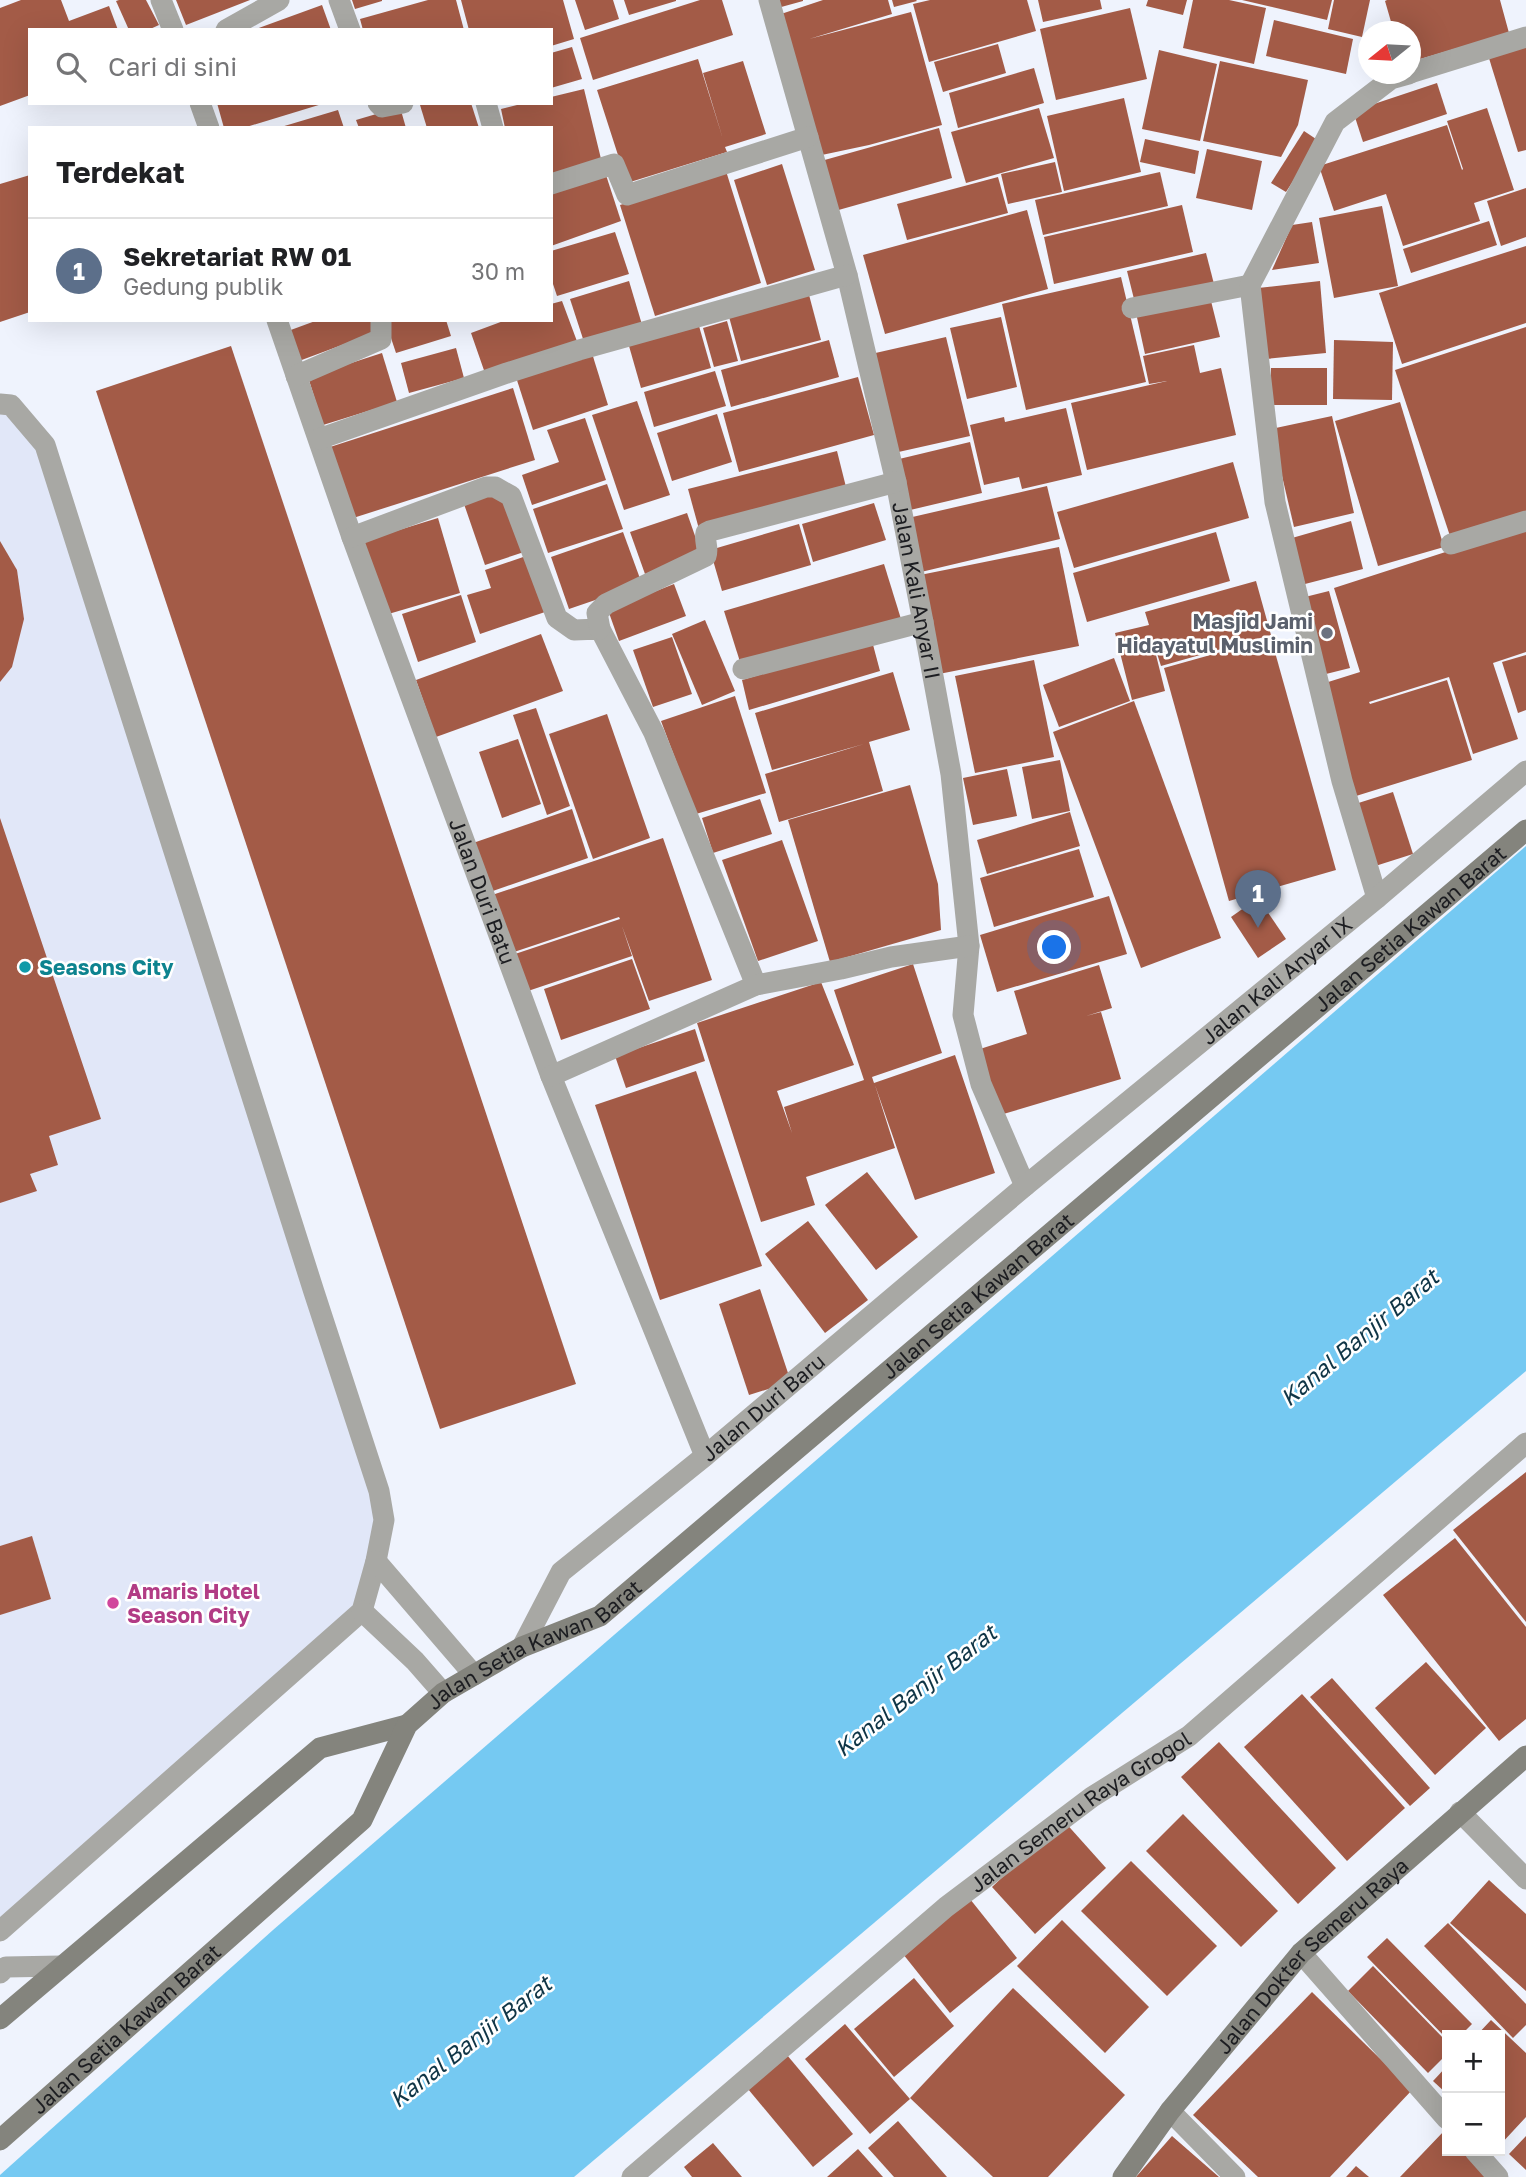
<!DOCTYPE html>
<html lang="id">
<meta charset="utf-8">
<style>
:root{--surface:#fff;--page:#f6f6f6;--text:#202124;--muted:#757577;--line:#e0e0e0;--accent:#d24d11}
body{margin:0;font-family:"Golos Text",sans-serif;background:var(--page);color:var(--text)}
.controls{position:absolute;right:21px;bottom:21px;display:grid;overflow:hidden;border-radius:0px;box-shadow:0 7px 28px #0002}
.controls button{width:63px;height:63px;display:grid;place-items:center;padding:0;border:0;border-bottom:2px solid var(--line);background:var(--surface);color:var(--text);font:35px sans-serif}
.compass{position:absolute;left:1358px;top:21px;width:63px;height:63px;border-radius:50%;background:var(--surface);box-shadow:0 7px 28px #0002;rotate:252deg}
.you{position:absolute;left:1055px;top:948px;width:24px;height:24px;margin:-18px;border:5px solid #fff;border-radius:50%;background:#1a73e8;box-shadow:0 0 0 10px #1a73e833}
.badge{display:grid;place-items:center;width:46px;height:46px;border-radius:50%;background:var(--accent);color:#fff;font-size:23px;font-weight:700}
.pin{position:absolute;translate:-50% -58px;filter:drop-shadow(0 2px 4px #0008)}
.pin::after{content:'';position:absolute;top:37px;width:24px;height:21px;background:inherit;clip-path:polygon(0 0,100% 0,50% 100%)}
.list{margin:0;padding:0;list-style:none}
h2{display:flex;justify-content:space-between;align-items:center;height:91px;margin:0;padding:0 28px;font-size:30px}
h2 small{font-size:23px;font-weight:400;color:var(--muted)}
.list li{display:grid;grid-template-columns:46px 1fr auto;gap:21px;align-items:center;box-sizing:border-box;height:105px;padding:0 28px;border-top:2px solid var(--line)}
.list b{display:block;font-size:26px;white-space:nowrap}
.list p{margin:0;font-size:23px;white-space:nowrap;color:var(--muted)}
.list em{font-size:23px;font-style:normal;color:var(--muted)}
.icon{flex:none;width:38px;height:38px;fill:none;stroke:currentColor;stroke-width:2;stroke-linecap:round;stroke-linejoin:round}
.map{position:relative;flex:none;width:1526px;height:2177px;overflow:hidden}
.search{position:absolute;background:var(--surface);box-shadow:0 7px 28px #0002;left:28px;top:28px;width:525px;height:77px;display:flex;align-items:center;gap:18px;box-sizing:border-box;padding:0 24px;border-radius:0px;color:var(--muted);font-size:26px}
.panel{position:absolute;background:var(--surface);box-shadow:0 7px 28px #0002;left:28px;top:126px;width:525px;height:196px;border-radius:0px}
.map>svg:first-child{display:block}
.built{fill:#e1e7f8}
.water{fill:#75c9f2}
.building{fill:#a35b47}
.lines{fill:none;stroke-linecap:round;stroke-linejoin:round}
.lane{stroke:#a8a8a4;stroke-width:21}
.street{stroke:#a8a8a4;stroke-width:21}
.secondary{stroke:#84847d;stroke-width:21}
.worship-dot{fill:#6b7280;stroke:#fff;stroke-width:2.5}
.culture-dot{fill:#0f9aa8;stroke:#fff;stroke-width:2.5}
.hotel-dot{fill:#d1479c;stroke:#fff;stroke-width:2.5}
.labels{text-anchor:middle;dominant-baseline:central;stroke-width:5;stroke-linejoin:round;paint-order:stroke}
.street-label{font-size:21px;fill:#1c1d21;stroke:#fff}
.worship-label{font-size:21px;font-weight:bold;fill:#5b616d;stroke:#fff;text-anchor:end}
.culture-label{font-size:21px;font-weight:bold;fill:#0d838f;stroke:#fff;text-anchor:start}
.hotel-label{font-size:21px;font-weight:bold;fill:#b23c85;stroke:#fff;text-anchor:start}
.water-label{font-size:23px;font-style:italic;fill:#0f3546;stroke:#fff}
</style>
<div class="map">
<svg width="1526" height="2177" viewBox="0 0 1526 2177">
<rect width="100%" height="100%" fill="#eff3fd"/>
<!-- built -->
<path class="built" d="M0,404L45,445L379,1491L360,1609L0,1931Z"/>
<!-- water -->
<path class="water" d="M1526,846V1371L574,2177H0V2175L273,1930Z"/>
<!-- building -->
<g class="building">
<path d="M21,0H61L69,21L109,6L118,30H30V95L0,106V8Z"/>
<path d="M119,0H146L159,25L148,30H129L116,1Z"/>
<path d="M176,0H250L186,25Z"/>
<path d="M352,0H382V1L355,9Z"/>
<path d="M428,0H456L464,30H363L360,19Z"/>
<path d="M461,0H563L574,39L551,46V30H469Z"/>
<path d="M575,0H613L619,19L585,30Z"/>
<path d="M624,0H676V1L629,15Z"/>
<path d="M700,0H722L733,35L593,80L580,38Z"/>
<path d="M771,0H803V1L774,9Z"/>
<path d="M823,0H888L892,14L809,39L911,12L942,125L869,145L817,156L781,14Z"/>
<path d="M892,0H916L917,1L894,7Z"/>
<path d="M930,0H1027L1036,31L929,62L913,4Z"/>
<path d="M1038,0H1100L1102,9L1043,22Z"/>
<path d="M1148,0H1187L1183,15L1146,6Z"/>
<path d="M1193,0H1229L1266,8L1254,64L1183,48Z"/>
<path d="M1242,0H1332L1327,20Z"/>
<path d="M1334,0H1370L1362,37L1328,29Z"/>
<path d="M1387,0H1500L1509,33L1410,62V32H1394L1385,1Z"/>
<path d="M322,5L331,30H256V29Z"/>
<path d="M1130,8L1147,79L1056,100L1040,29Z"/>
<path d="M1274,20L1353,39L1346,74L1266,56Z"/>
<path d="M1526,43V150L1518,152L1488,55Z"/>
<path d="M998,44L1006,73L943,92L934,62Z"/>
<path d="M572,47L582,79L551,88V53Z"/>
<path d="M1159,50L1217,64L1200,141L1142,129Z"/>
<path d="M698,59L723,139L703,73L743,61L766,134L725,147L727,152L627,183L597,90Z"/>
<path d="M1220,61L1308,80L1298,125L1281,157L1203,141Z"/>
<path d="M1034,68L1044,103L958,128L949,93Z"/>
<path d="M1437,83L1447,114L1363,142L1353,111Z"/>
<path d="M584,89L602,163L551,174V128H505L501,109L525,103H551V97Z"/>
<path d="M1124,98L1141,172L1064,191L1047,116Z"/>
<path d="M217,103H322V104L243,128H224Z"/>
<path d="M425,103H471L479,128H427L420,105Z"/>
<path d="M400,107L406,128H359L356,120Z"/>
<path d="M1039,108L1054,158L966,183L951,132Z"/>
<path d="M1487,108L1514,190L1474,203L1480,221L1403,246L1386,194L1334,211L1319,166L1447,125L1462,170L1463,169L1447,121Z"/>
<path d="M338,110L344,128H282L281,127Z"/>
<path d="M939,128L952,178L835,211L821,161Z"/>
<path d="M1304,131L1319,141L1286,192L1271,183Z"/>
<path d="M1145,139L1199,151L1195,174L1140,162Z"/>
<path d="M1207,149L1262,161L1252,210L1196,198Z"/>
<path d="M1055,162L1062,192L1008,204L1001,174Z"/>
<path d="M782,164L815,270L767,285L734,180Z"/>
<path d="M726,171L761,283L655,316L620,205Z"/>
<path d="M605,172L621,221L551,246V190Z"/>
<path d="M1160,172L1168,206L1043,235L1035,200Z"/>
<path d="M30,175V312L0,322V184Z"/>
<path d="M998,177L1008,213L907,240L897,204Z"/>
<path d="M1526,188V237L1501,246L1487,201Z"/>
<path d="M1182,205L1193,252L1054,284L1044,237Z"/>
<path d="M1382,206L1398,286L1334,298L1319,218Z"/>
<path d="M1027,210L1048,289L885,334L863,255Z"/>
<path d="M1489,221L1497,245L1411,273L1403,249Z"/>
<path d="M1312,222L1319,263L1272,270L1292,225Z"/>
<path d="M615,232L629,274L557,296L551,278V251Z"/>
<path d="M1526,246V323L1402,364L1379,293Z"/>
<path d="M1206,253L1214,284L1135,303L1127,271Z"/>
<path d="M1121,277L1146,382L1026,410L1002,304Z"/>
<path d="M629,281L643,328L585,345L570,299Z"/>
<path d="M1320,281L1326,353L1266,359L1258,288Z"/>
<path d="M808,291L821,340L741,361L728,313Z"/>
<path d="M1210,297L1220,337L1145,354L1136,313Z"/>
<path d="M562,301L578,344L486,376L471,333L506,320H551V304Z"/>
<path d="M1001,317L1017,387L967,399L950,328Z"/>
<path d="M318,320H373L377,332L299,361L288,331Z"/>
<path d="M385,320H446L451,336L396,353Z"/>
<path d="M727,321L738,361L714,367L703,328Z"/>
<path d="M699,326L711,368L641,388L629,346Z"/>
<path d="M1526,327V514L1451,539L1395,370Z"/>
<path d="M946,337L970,436L894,453L871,354Z"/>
<path d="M829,340L839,377L731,407L721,370Z"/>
<path d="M1334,340L1393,342L1392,400L1333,399Z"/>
<path d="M1194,345L1200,373L1221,368L1236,435L1087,470L1071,403L1167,381L1149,384L1143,356Z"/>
<path d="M231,346L576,1384L440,1429L96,391Z"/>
<path d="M456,348L464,378L409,393L401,363Z"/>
<path d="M591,350L608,405L533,430L515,374Z"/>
<path d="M382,353L397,402L323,425L308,377Z"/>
<rect x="1271" y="368" width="56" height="37"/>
<path d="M715,371L726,406L654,427L644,392Z"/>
<path d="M858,377L874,435L739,472L723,413Z"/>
<path d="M513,388L535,460L350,519L327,448Z"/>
<path d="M637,401L670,495L624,510L592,415Z"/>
<path d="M1400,402L1444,547L1378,566L1335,421Z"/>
<path d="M1066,408L1082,475L1022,489L1019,477L984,485L970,425L1004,417L1005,422Z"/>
<path d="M717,414L732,462L672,481L657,433Z"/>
<path d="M1332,416L1354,513L1294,527L1271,429Z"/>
<path d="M585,418L606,480L532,505L522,475L559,462L547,430Z"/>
<path d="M970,442L982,493L906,511L895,460Z"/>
<path d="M837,451L847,491L699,529L688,489Z"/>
<path d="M1233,462L1249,518L1074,568L1057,512Z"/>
<path d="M607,484L623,529L548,553L533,509Z"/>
<path d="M1047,486L1060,539L921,572L908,518Z"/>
<path d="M504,491L524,552L485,565L464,504Z"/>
<path d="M874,503L886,540L813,562L802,524Z"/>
<path d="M687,513L701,553L645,574L630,532Z"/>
<path d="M438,518L460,593L385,615L363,541Z"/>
<path d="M1351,521L1363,569L1305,584L1292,538Z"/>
<path d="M799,524L811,565L722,591L710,550Z"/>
<path d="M1526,526V652L1493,663L1518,739L1473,754L1449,677L1369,702L1370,704L1447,680L1472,760L1356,796L1325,683L1360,672L1334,588Z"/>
<path d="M623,532L642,584L569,609L551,557Z"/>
<path d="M1216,532L1230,581L1087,622L1073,573Z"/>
<path d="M0,541L17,570L24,619L12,667L0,682Z"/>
<path d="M1059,547L1079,646L939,674L920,575Z"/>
<path d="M529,555L548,611L480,634L467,595L491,588L485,570Z"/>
<path d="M884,564L901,619L741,665L724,611Z"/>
<path d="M1256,581L1271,635L1161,666L1151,635L1165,691L1132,700L1115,633L1149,625L1145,612Z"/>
<path d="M674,584L686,616L619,641L608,610Z"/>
<path d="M1329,591L1350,668L1326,674L1305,597Z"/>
<path d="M461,595L476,642L418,662L402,614Z"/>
<path d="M705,620L735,691L702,705L672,634Z"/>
<path d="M541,634L563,691L436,737L416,680Z"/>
<path d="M672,637L692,694L653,707L633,650Z"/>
<path d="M1271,638L1336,870L1229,901L1164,668Z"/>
<path d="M872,641L880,671L749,710L742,680Z"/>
<path d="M1526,655V710L1518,713L1502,662Z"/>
<path d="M1114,658L1130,701L1059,727L1043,685Z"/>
<path d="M1034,660L1054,757L975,773L955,676Z"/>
<path d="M893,672L910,730L869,742L883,791L779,822L765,774L864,744L772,770L755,713Z"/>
<path d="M735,696L766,793L696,814L661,721Z"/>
<path d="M1134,701L1221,938L1141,968L1053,732Z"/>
<path d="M536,708L570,806L547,815L513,715Z"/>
<path d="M607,714L650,838L593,859L549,734Z"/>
<path d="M518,739L541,804L502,818L479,752Z"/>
<path d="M1060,760L1070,811L1032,819L1022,767Z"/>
<path d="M1007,769L1017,816L973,825L963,778Z"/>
<path d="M910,785L938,884L941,930L830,962L788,820Z"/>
<path d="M1393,792L1413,854L1369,868L1349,806Z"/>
<path d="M760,799L772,834L713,853L702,818Z"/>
<path d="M572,809L588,858L490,892L473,843Z"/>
<path d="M1070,812L1080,846L987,874L977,840Z"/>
<path d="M0,818L101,1119L49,1136L58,1165L30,1174L37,1191L0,1203Z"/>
<path d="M663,838L712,980L649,1001L622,926L632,956L525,992L512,955L620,919L619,917L511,953L492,895Z"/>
<path d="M782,840L818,941L758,961L722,860Z"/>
<path d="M1079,849L1094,897L994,927L980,878Z"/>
<path d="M1109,896L1127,954L997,992L980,935Z"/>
<path d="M1258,898L1286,939L1258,958L1231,917Z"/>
<path d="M632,959L650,1009L561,1040L544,989Z"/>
<path d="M913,964L942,1053L872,1077L874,1083L955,1055L995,1173L915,1200L875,1085L895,1148L806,1177L815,1205L761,1222L697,1023L821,982L854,1065L777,1091L792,1133L784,1107L864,1080L834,990Z"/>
<path d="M1099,965L1112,1008L1086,1016L1101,1012L1121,1079L1000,1115L980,1049L1027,1034L1014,991Z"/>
<path d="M695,1029L705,1061L626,1088L615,1056Z"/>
<path d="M696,1071L762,1266L660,1300L595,1105Z"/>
<path d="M867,1172L918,1237L876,1270L825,1205Z"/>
<path d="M808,1221L868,1300L825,1333L765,1254Z"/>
<path d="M760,1289L791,1382L749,1395L719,1304Z"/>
<path d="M1526,1472V1622L1453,1530Z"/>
<path d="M32,1536L51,1599L0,1615V1546Z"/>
<path d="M1455,1538L1526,1627V1719L1499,1741L1383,1595Z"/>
<path d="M1426,1662L1486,1728L1435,1775L1375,1708Z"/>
<path d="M1332,1678L1430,1788L1410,1806L1310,1697Z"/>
<path d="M1302,1694L1405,1808L1347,1861L1244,1747Z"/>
<path d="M1219,1742L1336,1868L1298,1904L1181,1777Z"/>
<path d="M1183,1814L1278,1911L1241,1947L1146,1851Z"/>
<path d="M1063,1820L1106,1868L1035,1934L992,1887Z"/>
<path d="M1131,1861L1217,1946L1167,1996L1081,1911Z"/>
<path d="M1489,1880L1526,1914V1991L1450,1923Z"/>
<path d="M970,1899L1017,1958L950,2013L903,1954Z"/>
<path d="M1062,1920L1149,2007L1105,2053L1017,1966Z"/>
<path d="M1448,1923L1526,2004V2025L1513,2038L1424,1946Z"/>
<path d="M1387,1938L1472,2024L1461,2035H1447V2039L1367,1957Z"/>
<path d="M1373,1966L1447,2042V2054L1428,2073L1348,1991Z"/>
<path d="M914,1978L954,2026L894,2077L854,2029Z"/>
<path d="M1013,1988L1125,2095L1048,2177H993L910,2098Z"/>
<path d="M1312,1992L1412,2090L1330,2177H1258L1193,2115Z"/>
<path d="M1491,2020L1526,2053V2117L1500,2145V2035H1477Z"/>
<path d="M845,2024L910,2099L870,2134L805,2059Z"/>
<path d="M787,2055L853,2134L813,2167L748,2089Z"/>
<path d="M1447,2066V2094L1433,2081Z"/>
<path d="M898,2121L947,2177H894L868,2148Z"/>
<path d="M1444,2131L1447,2134V2151H1464L1491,2177H1400Z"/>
<path d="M1172,2136L1219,2177H1136Z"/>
<path d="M1526,2136V2170L1509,2154Z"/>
<path d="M713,2143L742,2177H692L684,2167Z"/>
<path d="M858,2149L883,2177H827Z"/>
<path d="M1356,2166L1369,2177H1346Z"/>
</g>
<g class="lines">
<!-- lane -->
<g class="lane">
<path d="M0,404L11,405L45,445L314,1292L379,1491L384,1520L376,1561L362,1611L0,1931"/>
<path d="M376,1561L474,1675"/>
<path d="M362,1611L415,1661L443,1693"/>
<path d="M0,1973L6,1967L61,1966"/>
</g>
<!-- street -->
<g class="street">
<path d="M161,0L173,30"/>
<path d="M339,0L350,30"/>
<path id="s1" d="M769,0L847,275L896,482L923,622L951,774L969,946L963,1015L981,1084L1025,1186"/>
<path d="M226,30L279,0"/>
<path d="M1410,73L1526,37"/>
<path d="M200,103L209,128"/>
<path d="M378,103L382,107L403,103"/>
<path d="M486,103L493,128"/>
<path d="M551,184L614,164L627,195L808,137"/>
<path d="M1132,308L1250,285"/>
<path id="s2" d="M277,320L352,537L551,1076L705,1456"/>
<path d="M296,376L381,339V320"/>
<path d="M319,439L507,373L579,350L847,275"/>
<path d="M352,537L486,487H495L511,496L557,618L574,630L600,629L654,733L756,985"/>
<path d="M1451,544L1526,521"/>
<path d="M600,629L597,613L606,604L706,556C709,548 704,541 706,533L710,531L896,482"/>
<path d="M743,669L923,622"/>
<path d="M1377,898L1342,781L1275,502L1250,285L1335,122L1391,79L1409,74"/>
<path d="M551,1076L756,985L841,969L891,957L969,946"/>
<path id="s3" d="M522,1647L561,1572L705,1456L1025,1186L1377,898L1526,771"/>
<path d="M1460,1812L1526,1879"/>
<path d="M1301,1953L1447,2119"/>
<path d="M1170,2111L1235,2177"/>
<path d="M1475,2151L1498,2177"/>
<path id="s4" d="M632,2177L946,1907L1092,1797L1189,1736L1526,1443"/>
</g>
<!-- secondary -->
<g class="secondary">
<path d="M0,2019L320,1748L407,1725"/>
<path id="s5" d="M0,2140L362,1820L407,1725L443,1693L522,1647L600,1616L1526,830"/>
<path id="s6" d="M1123,2177L1170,2111L1301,1953L1526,1756"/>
</g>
</g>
<!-- markers -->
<circle class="worship-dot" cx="1327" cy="633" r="7"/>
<circle class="culture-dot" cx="25" cy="967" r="7"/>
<circle class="hotel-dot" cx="113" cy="1603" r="7"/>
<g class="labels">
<!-- street labels -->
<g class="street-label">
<text stroke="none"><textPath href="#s1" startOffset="609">Jalan Kali Anyar II</textPath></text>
<text stroke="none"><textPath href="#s2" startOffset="607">Jalan Duri Batu</textPath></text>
<text stroke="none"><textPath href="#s5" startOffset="1874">Jalan Setia Kawan Barat</textPath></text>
<text stroke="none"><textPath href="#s3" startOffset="1013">Jalan Kali Anyar IX</textPath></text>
<text stroke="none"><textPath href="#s5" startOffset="1307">Jalan Setia Kawan Barat</textPath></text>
<text stroke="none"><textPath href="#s3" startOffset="345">Jalan Duri Baru</textPath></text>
<text stroke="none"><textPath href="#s5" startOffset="740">Jalan Setia Kawan Barat</textPath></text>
<text stroke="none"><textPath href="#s4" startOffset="579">Jalan Semeru Raya Grogol</textPath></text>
<text stroke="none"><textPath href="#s6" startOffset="292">Jalan Dokter Semeru Raya</textPath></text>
<text stroke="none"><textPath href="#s5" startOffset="168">Jalan Setia Kawan Barat</textPath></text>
</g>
<!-- worship labels -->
<g class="worship-label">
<text x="1313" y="621">Masjid Jami<tspan x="1313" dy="24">Hidayatul Muslimin</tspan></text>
</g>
<!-- culture labels -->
<g class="culture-label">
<text x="39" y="967">Seasons City</text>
</g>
<!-- hotel labels -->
<g class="hotel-label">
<text x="127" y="1591">Amaris Hotel<tspan x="127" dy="24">Season City</tspan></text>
</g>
<!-- water labels -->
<g class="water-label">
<text transform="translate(1359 1337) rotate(-40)">Kanal Banjir Barat</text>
<text transform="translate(915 1690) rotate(-38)">Kanal Banjir Barat</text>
<text transform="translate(470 2041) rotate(-38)">Kanal Banjir Barat</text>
</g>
</g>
</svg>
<div class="controls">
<button>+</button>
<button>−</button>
</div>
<svg class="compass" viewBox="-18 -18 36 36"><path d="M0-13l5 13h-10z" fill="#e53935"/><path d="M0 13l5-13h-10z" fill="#757577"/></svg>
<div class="you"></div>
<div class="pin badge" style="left:1258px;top:928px;background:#5c6f8a">1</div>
<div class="search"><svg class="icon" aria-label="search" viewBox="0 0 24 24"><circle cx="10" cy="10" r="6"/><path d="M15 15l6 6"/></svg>Cari di sini</div>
<section class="panel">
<h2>Terdekat<small></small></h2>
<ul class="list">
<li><span class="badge" style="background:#5c6f8a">1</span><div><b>Sekretariat RW 01</b><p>Gedung publik</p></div><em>30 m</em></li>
</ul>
</section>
</div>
